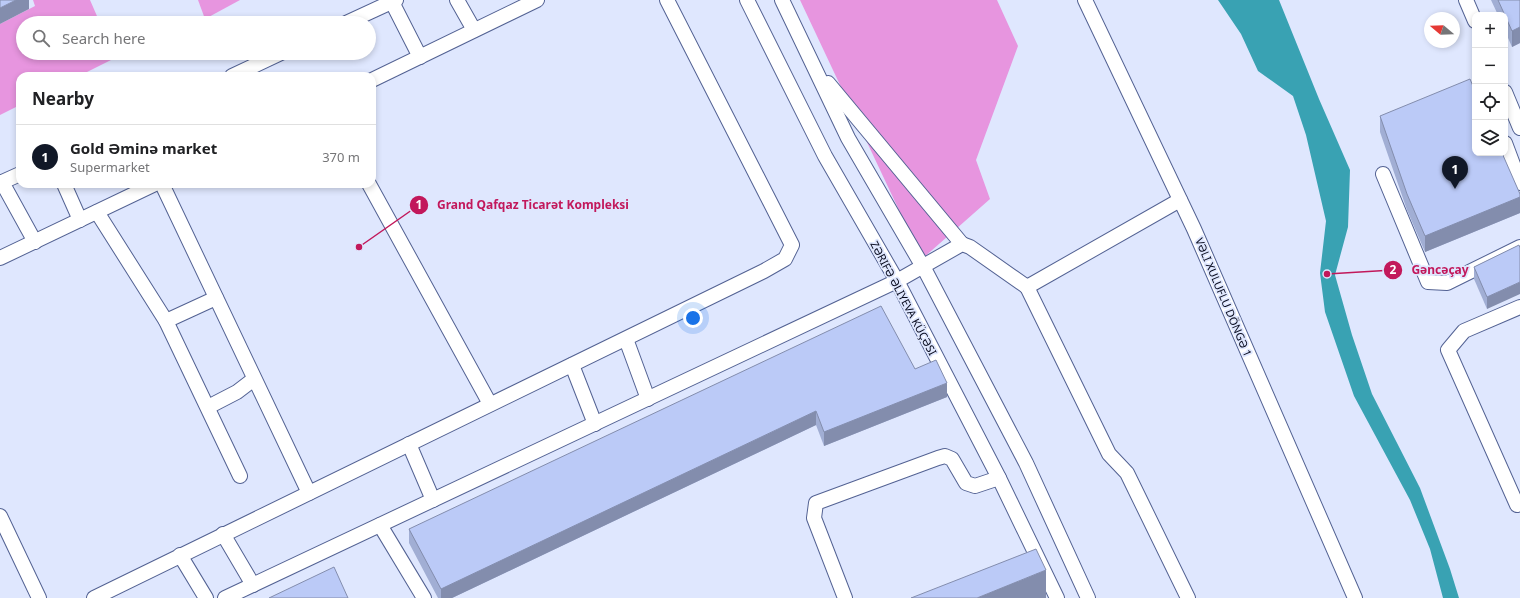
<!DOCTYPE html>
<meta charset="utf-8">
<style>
:root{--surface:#fff;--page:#f6f6f6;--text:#202124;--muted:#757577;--line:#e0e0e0;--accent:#111827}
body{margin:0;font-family:"Noto Sans",sans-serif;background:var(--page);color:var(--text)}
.controls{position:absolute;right:12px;top:12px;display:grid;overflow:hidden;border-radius:8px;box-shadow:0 2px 6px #0003}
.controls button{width:36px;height:36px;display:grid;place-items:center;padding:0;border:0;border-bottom:1px solid var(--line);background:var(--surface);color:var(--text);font:20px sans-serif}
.compass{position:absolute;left:1424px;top:12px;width:36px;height:36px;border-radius:50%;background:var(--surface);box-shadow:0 2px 6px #0003;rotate:289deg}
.you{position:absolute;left:693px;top:318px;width:14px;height:14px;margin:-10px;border:3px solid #fff;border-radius:50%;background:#1a73e8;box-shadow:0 0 0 6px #1a73e833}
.badge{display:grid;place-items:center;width:26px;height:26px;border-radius:50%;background:var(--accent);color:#fff;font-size:13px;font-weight:700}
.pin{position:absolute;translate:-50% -33px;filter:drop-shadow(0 1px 2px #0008)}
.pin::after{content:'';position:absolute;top:21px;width:14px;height:12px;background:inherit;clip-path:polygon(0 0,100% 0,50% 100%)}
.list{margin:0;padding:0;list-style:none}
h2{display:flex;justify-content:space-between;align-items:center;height:52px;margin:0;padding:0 16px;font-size:17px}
h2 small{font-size:13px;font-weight:400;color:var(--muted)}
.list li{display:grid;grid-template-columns:26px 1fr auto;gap:12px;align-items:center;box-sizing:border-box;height:64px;padding:0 16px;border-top:1px solid var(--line)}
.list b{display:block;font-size:15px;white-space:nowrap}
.list p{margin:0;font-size:13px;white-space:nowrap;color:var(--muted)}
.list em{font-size:13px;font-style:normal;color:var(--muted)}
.icon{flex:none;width:22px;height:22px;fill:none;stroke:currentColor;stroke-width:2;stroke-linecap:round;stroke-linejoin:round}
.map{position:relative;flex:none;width:1520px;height:598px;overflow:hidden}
.search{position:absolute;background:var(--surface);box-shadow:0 2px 6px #0003;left:16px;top:16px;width:360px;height:44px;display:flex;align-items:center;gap:10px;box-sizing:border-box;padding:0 14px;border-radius:22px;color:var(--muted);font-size:15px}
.panel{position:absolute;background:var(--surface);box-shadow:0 2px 6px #0003;left:16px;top:72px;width:360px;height:116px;border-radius:12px}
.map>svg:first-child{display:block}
.green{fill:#e795df}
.water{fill:#39a2b3}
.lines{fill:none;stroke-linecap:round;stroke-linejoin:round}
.minor-casing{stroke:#536293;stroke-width:16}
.minor{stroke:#fff;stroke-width:14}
.wall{fill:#a1aed4}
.shaded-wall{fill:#838dad}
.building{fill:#bbcaf7;stroke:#838dad}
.labels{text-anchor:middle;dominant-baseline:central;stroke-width:3.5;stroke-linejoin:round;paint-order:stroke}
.street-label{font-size:11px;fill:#06091c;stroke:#dfe7fe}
.leader{fill:none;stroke:#c2185b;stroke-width:1.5}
.callout-dot{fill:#c2185b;stroke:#dfe7fe;stroke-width:1.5}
.mark-label{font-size:12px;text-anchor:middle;font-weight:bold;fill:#fff}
.callout-label{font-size:12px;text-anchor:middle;font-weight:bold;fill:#c2185b;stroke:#dfe7fe;stroke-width:3.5;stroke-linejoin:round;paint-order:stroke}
</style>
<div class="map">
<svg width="1520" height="598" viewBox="0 0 1520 598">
<rect width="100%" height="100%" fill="#dfe7fe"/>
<!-- green -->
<g class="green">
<path d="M33,0H90L100,23H23V53H113L115,58L79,76H20V105L0,115V24L35,6Z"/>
<path d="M198,0H240L205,19Z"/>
<path d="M800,0H997L1018,46L976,160L990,199L922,259Z"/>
</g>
<!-- water -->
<path class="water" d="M1218,0H1279L1319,99L1350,170L1348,227L1335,275L1352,335L1372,394L1420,488L1450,569L1459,598H1443L1430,549L1410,500L1354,396L1325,312L1320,273L1326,221L1306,135L1293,96L1258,71L1241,34Z"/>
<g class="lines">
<!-- minor casing -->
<g class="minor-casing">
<g id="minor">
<path d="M457,0L474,30"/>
<path d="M747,0L825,156L897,281L999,478L1057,598"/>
<path d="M782,0L848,138L926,272L1026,463L1088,598"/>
<path d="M1085,0L1194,229L1355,598"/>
<path d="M1466,0L1475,21"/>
<path d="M392,2L420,57"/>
<path d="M346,23L396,0"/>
<path d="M232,76L281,53"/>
<path d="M372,80L537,0"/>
<path d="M828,83L962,244"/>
<path d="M1505,92L1520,128"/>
<path d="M1505,143L1520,183"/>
<path d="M1383,174L1428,282L1447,283L1520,247"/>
<path d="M2,182L35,242"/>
<path d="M0,183L20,174"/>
<path d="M64,184L80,220"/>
<path d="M162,184L309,493"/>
<path d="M369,184L490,404"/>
<path d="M97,212L166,321L240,476"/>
<path d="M0,258L155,184"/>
<path d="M1027,287L1109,454L1127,473L1188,598"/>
<path d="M166,321L216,298"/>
<path d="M626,339L648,399"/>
<path d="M572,365L595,424"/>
<path d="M208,407L237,392L254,379"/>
<path d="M409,444L433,500"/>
<path d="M1517,505L1448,350L1464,331L1520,307"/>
<path d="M0,516L39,598"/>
<path d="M380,525L424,598"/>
<path d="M223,534L253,585"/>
<path d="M180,555L206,598"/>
<path d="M94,598L764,271L785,259L792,245L667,0"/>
<path d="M225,598L897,281L962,244L970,247L1027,287L1180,200"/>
<path d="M845,598L814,518L816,503L938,458L945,456L952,459L966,483L975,486L999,478"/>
</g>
</g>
<!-- minor -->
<use href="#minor" class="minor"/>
</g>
<!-- wall -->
<g class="wall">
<path d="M1491,0H1520V43L1512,47L1505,31V15H1498Z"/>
<path d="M1380,116L1475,153H1504V159L1520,194V213L1425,252L1407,210L1380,132Z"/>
<path d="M1519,245L1487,309L1474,279V267Z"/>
<path d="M915,369L947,397L824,446L816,425L452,598H438L409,543V529Z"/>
</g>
<!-- shaded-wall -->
<g class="shaded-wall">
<path d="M16,0H29V9L0,24V8Z"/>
<path d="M1520,27V43L1512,47V31Z"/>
<path d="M1501,153H1504V165Z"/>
<path d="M1520,197V213L1425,252V236Z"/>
<path d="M1520,282V294L1487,309V297Z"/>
<path d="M947,383V397L824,446V432Z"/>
<path d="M816,411V425L452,598H441V589Z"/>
<path d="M1046,570V598H977Z"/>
</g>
<!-- building -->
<g class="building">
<path d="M0,0H16L0,8Z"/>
<path d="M1498,0H1520V27L1512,31Z"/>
<path d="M1470,79L1475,91V153H1502L1520,194V197L1425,236L1407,194L1380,116Z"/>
<path d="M1519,245L1520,248V282L1487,297L1474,267Z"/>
<path d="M881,306L915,369L936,360L947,383L824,432L816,411L441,589L409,529Z"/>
<path d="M1036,549L1046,570L977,598H911Z"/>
<path d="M334,567L348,598H269Z"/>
</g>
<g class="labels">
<!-- street labels -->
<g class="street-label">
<text transform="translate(1224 297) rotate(67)">VƏLI XULUFLU DÖNGƏ 1</text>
<text transform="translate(904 298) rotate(62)">ZƏRIFƏ ƏLIYEVA KÜÇƏSI</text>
</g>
</g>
<!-- callouts -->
<path class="leader" d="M359 247L419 205M1327 274L1393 270"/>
<g class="callout-dot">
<circle cx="359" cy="247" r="4"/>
<circle cx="1327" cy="274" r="4"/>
<circle cx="419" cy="205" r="10"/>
<circle cx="1393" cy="270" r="10"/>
</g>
<g class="mark-label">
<text x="419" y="209">1</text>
<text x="1393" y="274">2</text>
</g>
<g class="callout-label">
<text x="533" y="209">Grand Qafqaz Ticarət Kompleksi</text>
<text x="1440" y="274">Gəncəçay</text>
</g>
</svg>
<div class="controls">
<button>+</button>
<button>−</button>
<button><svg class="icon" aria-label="locate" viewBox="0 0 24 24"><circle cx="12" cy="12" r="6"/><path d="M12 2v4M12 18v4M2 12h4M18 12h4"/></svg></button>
<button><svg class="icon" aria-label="layers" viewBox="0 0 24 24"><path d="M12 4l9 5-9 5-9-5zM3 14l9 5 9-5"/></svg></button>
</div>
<svg class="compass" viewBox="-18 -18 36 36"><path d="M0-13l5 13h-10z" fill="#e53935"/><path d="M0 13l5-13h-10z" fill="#757577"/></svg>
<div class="you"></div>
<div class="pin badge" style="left:1455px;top:189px">1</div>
<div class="search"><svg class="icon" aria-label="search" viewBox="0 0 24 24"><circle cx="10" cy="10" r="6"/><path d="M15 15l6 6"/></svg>Search here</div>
<section class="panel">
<h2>Nearby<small></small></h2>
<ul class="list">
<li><span class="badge">1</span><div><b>Gold Əminə market</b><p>Supermarket</p></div><em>370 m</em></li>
</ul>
</section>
</div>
